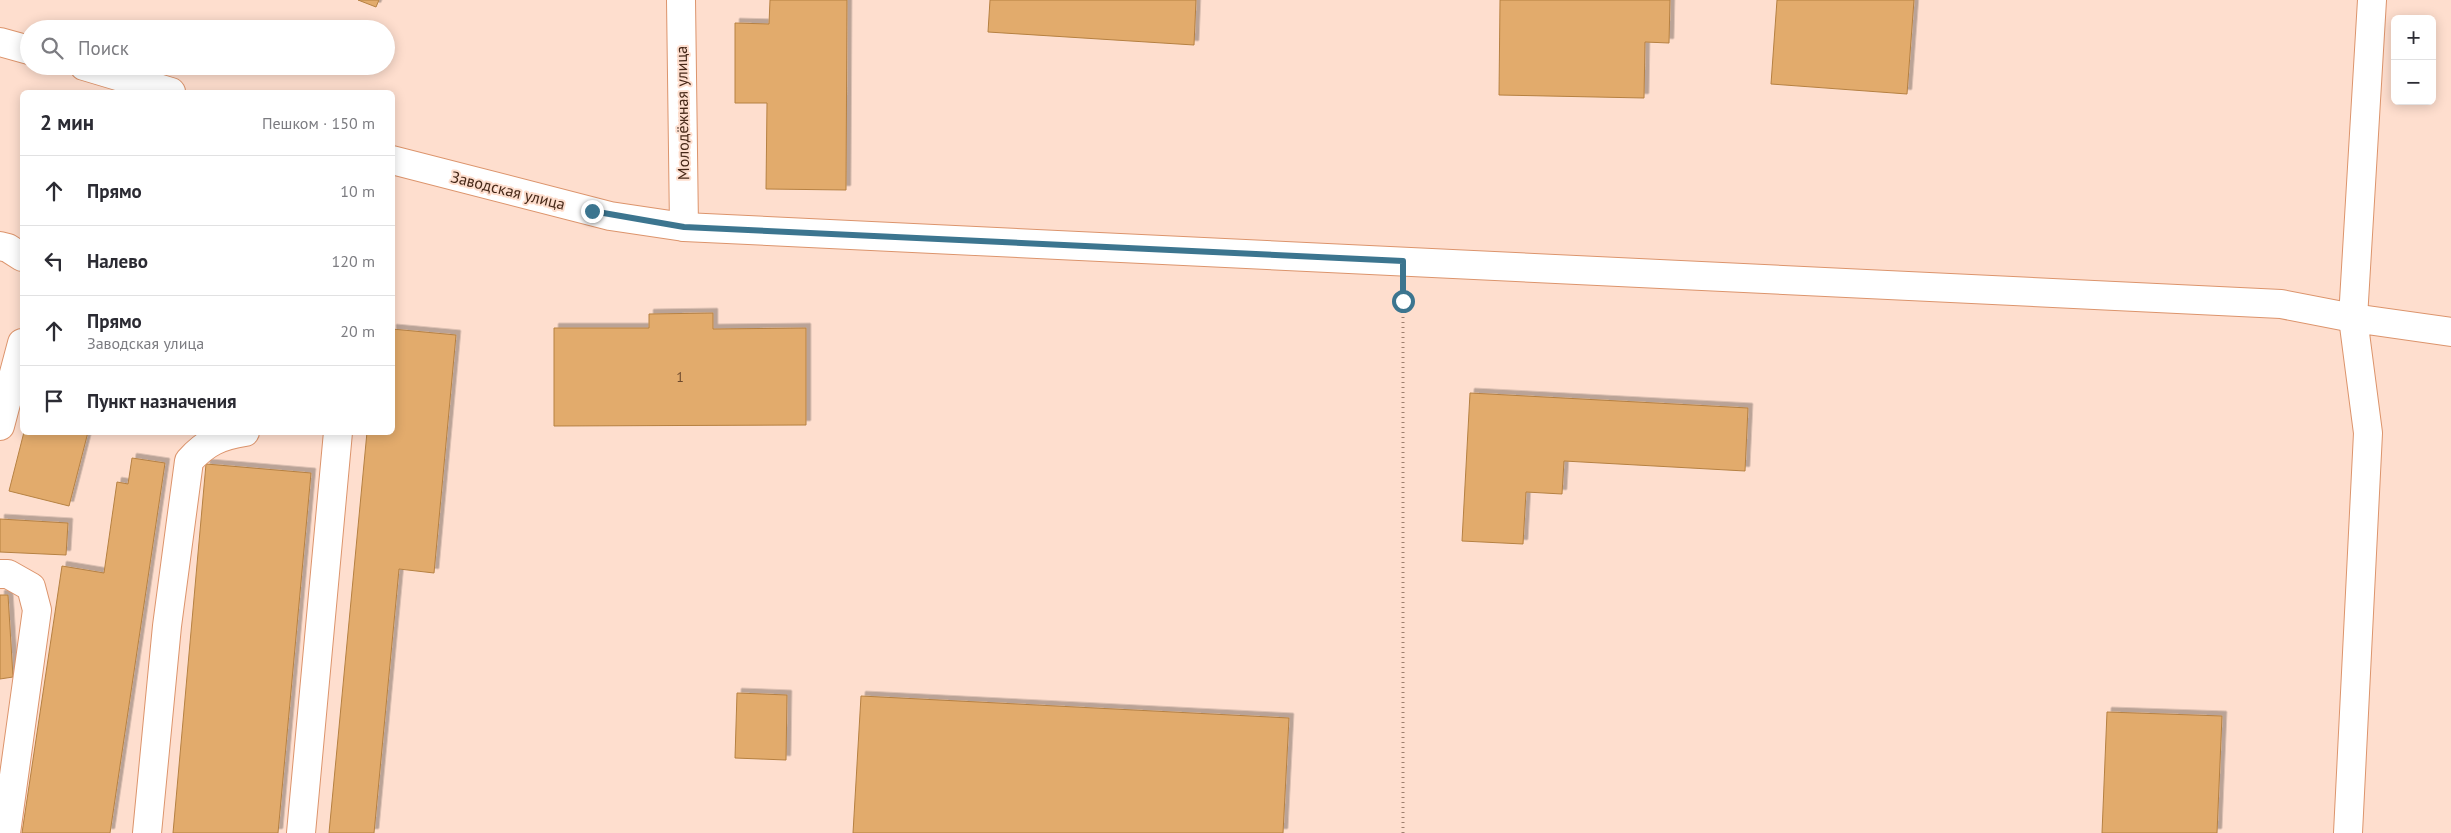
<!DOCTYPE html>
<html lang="ru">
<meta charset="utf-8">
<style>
:root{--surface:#fff;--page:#f7f7f7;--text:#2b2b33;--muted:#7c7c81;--line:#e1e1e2}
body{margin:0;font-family:"PT Sans",sans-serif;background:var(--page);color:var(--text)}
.controls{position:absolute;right:15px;top:15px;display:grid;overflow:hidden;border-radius:8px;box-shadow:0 2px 12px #0003}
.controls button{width:45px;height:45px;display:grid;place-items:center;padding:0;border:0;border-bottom:1px solid var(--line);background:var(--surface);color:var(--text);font:25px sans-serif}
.stop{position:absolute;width:15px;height:15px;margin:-11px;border:4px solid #3c758f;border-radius:50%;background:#fff}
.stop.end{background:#3c758f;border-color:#fff;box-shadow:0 1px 5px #0008}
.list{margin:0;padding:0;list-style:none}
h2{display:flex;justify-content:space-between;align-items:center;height:65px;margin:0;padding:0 20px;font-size:21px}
h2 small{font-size:16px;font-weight:400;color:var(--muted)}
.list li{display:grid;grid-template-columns:32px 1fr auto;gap:15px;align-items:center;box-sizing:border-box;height:70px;padding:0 20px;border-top:1px solid var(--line)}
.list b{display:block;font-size:19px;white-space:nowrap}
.list p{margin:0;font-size:16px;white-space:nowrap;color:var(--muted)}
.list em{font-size:16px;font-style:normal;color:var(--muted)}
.icon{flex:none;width:28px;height:28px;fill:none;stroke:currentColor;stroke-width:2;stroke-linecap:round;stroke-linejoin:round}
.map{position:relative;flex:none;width:2451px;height:833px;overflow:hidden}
.search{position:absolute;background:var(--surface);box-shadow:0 2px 12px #0003;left:20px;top:20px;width:375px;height:55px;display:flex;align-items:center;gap:12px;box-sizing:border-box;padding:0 18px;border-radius:28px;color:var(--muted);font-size:19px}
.panel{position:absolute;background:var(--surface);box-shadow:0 2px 12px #0003;left:20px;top:90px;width:375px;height:345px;border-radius:8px}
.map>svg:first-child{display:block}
.building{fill:#e2ab6c;stroke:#b68142;filter:url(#shadow)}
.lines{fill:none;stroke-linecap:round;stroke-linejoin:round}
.minor-casing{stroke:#dc946c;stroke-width:30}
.path{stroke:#9d7e6e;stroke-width:3;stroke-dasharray:1 4;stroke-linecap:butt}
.minor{stroke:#fff;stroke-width:28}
.route{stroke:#3c758f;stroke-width:6}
.labels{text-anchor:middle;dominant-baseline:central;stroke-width:4;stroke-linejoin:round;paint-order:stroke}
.number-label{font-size:14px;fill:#6d492d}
.street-label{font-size:16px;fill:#462818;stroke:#fedece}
</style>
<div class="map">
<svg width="2451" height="833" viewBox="0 0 2451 833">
<defs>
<filter id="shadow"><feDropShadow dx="4.5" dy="-4.5" stdDeviation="0" flood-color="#0004"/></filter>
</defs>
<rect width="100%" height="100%" fill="#fedece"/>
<!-- building -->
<g class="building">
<path d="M358,0H379L376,7Z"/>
<path d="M770,0H847L846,190L766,189L767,103H735V23L769,24Z"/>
<path d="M990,0H1196L1194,45L988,32Z"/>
<path d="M1500,0H1670L1669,43L1645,42L1644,98L1499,95Z"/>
<path d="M1777,0H1914L1907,94L1771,84Z"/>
<path d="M713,313V329L806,328V425L554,426V328H649V314Z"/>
<path d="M392,329L456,335L434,573L399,569L374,833H329L367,432H392Z"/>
<path d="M1470,393L1748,408L1745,471L1564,461L1562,494L1526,492L1523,544L1462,541Z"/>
<path d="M24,432H88L69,506L9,491Z"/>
<path d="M132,458L165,463L110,833H22L62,566L104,573L117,482L128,484Z"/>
<path d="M206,464L311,473L278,833H173Z"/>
<path d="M0,519L68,523L66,555L0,552Z"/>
<path d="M0,595H8L13,677L0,679Z"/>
<path d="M737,693L787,695L786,760L735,758Z"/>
<path d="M861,696L1289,718L1283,833H853Z"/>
<path d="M2107,712L2222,716L2217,833H2102Z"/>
</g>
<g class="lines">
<!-- minor casing -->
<g class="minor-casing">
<g id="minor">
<path d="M681,0L684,227"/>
<path d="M0,42L29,50"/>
<path d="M84,66L171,92"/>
<path d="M392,160L610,216L684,227L2281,304L2353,318L2372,0"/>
<path d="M0,246L8,248L22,257"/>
<path d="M0,426L22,343"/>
<path d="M0,574H8L31,587L37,610L6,833"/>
<path d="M147,833L167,626L189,461C206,442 220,436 245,432"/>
<path d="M301,833L338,432"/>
<path d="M2348,833L2368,433L2353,318L2451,332"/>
</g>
</g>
<!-- path -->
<path class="path" d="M1403,297V833"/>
<!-- minor -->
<use href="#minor" class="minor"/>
</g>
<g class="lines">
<!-- route -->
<path class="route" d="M592,211L684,227L1403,261V301"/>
</g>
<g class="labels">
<!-- number labels -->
<g class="number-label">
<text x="680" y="377">1</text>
</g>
<!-- street labels -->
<g class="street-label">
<text transform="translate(682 113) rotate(-91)">Молодёжная улица</text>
<text transform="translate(508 190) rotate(14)">Заводская улица</text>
</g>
</g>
</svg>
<div class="controls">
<button>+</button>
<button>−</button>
</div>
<div class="stop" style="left:1403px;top:301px"></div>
<div class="stop end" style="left:592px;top:211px"></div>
<div class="search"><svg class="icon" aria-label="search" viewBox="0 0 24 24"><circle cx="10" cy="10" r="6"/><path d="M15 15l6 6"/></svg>Поиск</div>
<section class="panel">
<h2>2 мин<small>Пешком · 150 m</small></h2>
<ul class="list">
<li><svg class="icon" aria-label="ahead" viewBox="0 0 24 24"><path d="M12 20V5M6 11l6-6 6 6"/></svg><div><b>Прямо</b></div><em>10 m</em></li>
<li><svg class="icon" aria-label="left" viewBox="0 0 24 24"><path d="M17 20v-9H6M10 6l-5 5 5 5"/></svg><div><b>Налево</b></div><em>120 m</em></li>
<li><svg class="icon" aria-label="ahead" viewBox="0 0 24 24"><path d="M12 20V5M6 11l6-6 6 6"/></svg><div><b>Прямо</b><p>Заводская улица</p></div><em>20 m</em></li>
<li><svg class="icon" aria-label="arrive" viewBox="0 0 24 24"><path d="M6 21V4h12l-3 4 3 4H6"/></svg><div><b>Пункт назначения</b></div></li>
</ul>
</section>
</div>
